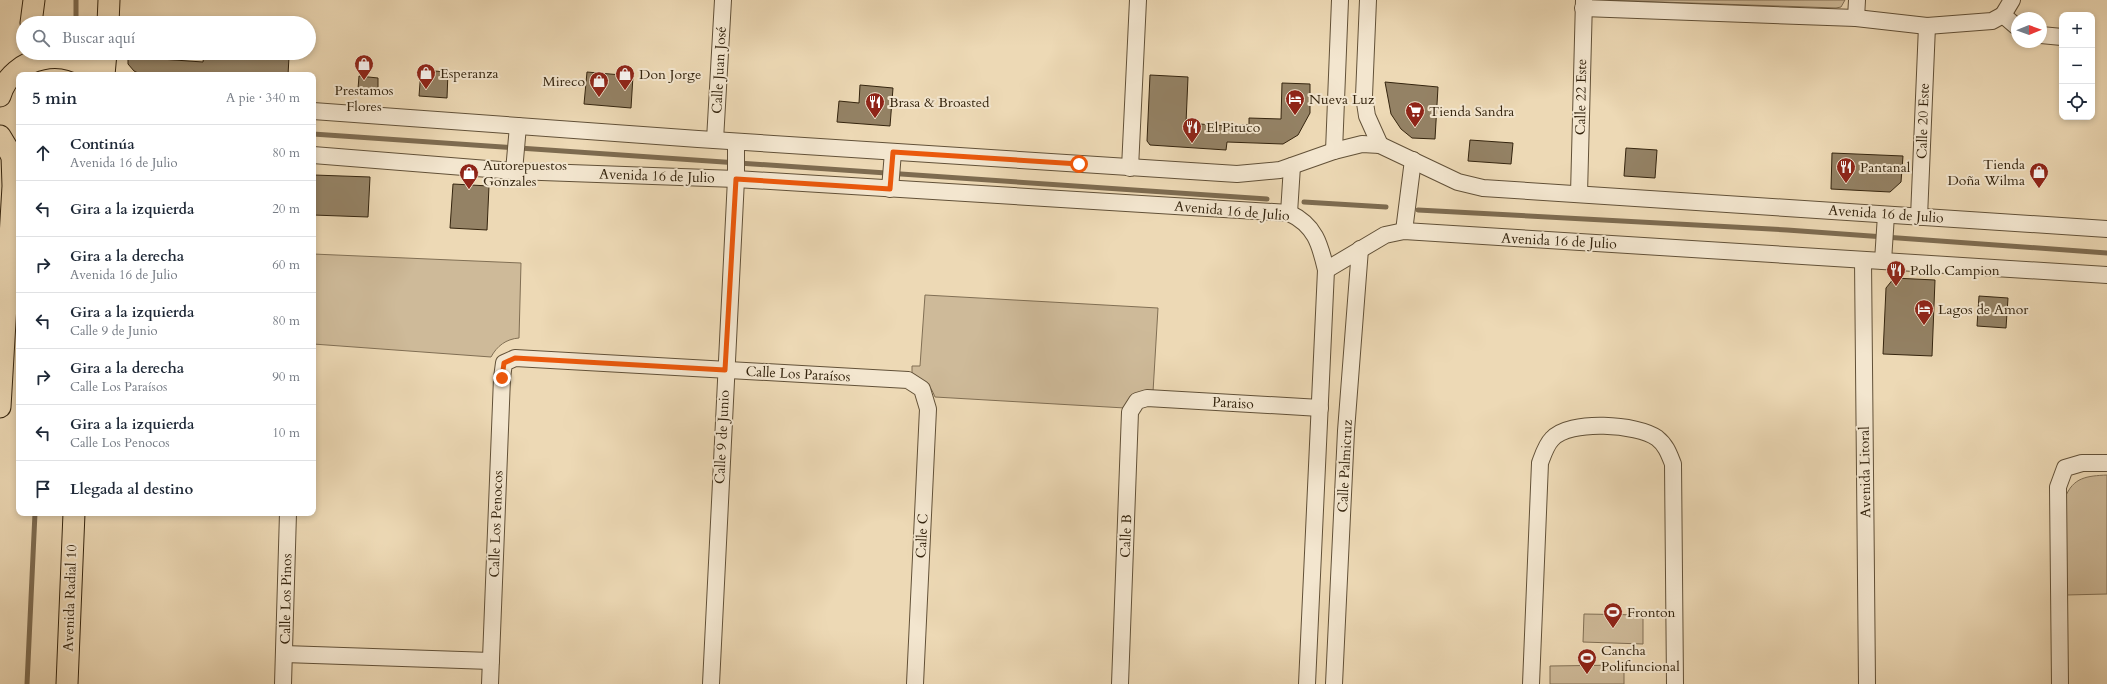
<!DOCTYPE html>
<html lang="es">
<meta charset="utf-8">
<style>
:root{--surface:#fff;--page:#f6f6f7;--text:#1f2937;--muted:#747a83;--line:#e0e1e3}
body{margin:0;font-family:Cardo,serif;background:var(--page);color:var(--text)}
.controls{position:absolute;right:12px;top:12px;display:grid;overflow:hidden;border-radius:8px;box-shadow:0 2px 6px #0003}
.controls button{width:36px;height:36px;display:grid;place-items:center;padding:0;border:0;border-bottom:1px solid var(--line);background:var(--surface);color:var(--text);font:20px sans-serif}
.compass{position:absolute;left:2011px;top:12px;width:36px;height:36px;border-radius:50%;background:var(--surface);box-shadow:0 2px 6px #0003;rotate:89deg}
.stop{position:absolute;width:12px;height:12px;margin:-9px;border:3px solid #ea580c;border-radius:50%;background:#fff}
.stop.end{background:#ea580c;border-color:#fff;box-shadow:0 1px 4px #0008}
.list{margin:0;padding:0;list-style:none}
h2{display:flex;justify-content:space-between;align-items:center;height:52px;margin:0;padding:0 16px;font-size:17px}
h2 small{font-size:13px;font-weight:400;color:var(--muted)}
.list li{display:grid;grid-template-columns:26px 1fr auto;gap:12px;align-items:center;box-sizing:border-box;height:56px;padding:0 16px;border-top:1px solid var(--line)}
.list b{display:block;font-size:15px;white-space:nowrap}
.list p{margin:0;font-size:13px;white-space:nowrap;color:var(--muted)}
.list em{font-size:13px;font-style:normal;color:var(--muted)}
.icon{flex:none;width:22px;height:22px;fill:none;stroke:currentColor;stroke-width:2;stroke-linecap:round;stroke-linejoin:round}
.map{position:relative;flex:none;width:2107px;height:684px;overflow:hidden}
.search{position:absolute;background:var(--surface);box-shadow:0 2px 6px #0003;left:16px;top:16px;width:300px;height:44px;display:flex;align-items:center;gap:10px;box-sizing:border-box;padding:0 14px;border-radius:22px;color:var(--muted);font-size:15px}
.panel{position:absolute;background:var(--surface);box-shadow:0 2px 6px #0003;left:16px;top:72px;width:300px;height:444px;border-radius:8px}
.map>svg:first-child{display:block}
.green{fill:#ceba99;stroke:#816f54}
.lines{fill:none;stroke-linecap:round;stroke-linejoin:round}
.stream{stroke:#7d6b50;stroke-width:5}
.building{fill:#948265;stroke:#34240e}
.minor-casing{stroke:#625138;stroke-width:18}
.major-casing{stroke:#34240e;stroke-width:23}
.minor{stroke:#f3e6cf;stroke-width:16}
.major{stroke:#edd9b5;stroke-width:21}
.route{stroke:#ea580c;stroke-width:5}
.labels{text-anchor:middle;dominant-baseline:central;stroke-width:4;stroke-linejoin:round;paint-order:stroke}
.street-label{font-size:14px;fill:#34240e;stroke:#f3e6cf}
.poi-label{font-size:14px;fill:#34240e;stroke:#f3e6cf;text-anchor:start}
</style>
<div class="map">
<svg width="2107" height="684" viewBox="0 0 2107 684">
<rect width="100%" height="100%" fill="#edd9b5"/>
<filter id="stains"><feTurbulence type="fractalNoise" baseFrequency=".005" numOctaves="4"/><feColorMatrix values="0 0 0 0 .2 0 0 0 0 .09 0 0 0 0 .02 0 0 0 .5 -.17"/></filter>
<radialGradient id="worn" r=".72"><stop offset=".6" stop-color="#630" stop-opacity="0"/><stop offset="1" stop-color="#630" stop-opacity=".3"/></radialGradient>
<!-- green -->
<g class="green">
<path d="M1603,0H1845L1841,7L1836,8Z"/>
<path d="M313,254L521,263L519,338C506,339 497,346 491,357L313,344Z"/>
<path d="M925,295L1158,308L1153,392L1125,408L935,397C930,384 925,381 912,376V366H920Z"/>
<path d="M2107,475V594L2066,595L2065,498C2073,477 2087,476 2107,475Z"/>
<path d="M1584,614L1643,615V644L1583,642Z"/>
<path d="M1624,665V684H1550V666Z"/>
</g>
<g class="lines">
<!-- stream -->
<g class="stream">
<path d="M76,23V0"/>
<path d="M313,134L1267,199"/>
<path d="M1304,202L1386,207"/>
<path d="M1418,210L1787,230L2107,253"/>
<path d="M27,684L35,513"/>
</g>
</g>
<!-- building -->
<g class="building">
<path d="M128,53H147L146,58L203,62L204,54L232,56V53H259V56L289,57L288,75H142L134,71L128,64Z"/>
<path d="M421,70L448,72L447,98L419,96Z"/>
<path d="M587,72L633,76L631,108L584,104Z"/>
<path d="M1150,75L1188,77L1186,123L1228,126V124L1249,125V118L1281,119L1282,83L1310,84V113L1298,135L1283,144L1227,142L1226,150L1150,145L1147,141Z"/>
<path d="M359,76L378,78V90L358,89Z"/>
<path d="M1385,82L1438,87L1435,139L1412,138L1401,129L1391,114Z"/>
<path d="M860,85L893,88L890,126L837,122L839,101L859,103Z"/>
<path d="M1470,140L1513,143L1511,164L1468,161Z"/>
<path d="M1626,148L1657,150L1655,178L1624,176Z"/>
<path d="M1832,153L1903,156L1901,182L1890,192L1831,189Z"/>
<path d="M314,175L370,177L368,217L313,215Z"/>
<path d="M453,184L489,186L487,230L450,228Z"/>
<path d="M1894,278L1935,280L1932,356L1883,354L1886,288Z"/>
<path d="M1979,296L2008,298L2006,328L1977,326Z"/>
</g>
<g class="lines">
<!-- minor casing -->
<g class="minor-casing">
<g id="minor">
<path d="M1368,0L1364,96L1367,116L1380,145"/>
<path d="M1583,8L1856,18L1927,26L1992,21L2003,15"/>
<path d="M2003,15L2017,27"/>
<path d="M2003,15L2012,0"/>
<path d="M1856,18L1857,0"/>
<path d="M2041,35L2062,37"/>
<path d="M313,111L698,139L1237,174L1280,170L1334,151L1362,144L1380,145L1458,182L1483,188L2107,229"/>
<path d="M715,140L723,0"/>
<path d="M1334,151L1340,0"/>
<path d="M313,155L514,171L736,179L1289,213C1315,225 1320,244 1326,270L1307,684"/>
<path d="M1130,168L1138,0"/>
<path d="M514,171L518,126"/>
<path d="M890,189L893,152"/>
<path d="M1579,194L1584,0"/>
<path d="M1289,213L1292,166"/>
<path d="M1919,217L1927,26"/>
<path d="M1404,231L1413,160"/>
<path d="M1863,260L1867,684"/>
<path d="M1883,261L1886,215"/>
<path d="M1326,270L1385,235L1404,231L2107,275"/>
<path d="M284,654L491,661"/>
<path d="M283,684L288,513"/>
<path d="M490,684L502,378L504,363L515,358L908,380L922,389L928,409L915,684"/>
<path d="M711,684L736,179V142"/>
<path d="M1120,684L1130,412L1137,401L1147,398L1320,408"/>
<path d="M1334,684L1346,431L1360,249"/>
<path d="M1531,684L1540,463C1543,455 1546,445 1552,439C1569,419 1638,424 1657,438C1666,445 1669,454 1673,464L1675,684"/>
<path d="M2060,684L2058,487L2065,468L2082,463H2107"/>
</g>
</g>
<!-- major casing -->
<g class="major-casing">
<g id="major">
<path d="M31,23L34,0"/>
<path d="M108,23L109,0"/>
<path d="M104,75L106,53"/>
<path d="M0,96C12,55 69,45 96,75"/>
<path d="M0,136L12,156L19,161"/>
<path d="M0,407L13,186L12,156"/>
<path d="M67,684L74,513"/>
</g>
</g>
<!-- minor -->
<use href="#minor" class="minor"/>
<!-- major -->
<use href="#major" class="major"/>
</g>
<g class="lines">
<!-- route -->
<path class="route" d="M502,378L504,363L515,358L725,370L736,179L890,189L893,152L1079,164"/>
</g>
<!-- icons -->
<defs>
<g id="shop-pin" transform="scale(1)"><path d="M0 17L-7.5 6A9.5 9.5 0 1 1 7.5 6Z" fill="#8f2418" stroke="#f3e6cf"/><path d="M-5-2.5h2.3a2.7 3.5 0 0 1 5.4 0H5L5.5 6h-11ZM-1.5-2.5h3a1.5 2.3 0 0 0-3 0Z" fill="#fff"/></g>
<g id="hotel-pin" transform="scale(1)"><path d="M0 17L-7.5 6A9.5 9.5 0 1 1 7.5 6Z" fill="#8f2418" stroke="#f3e6cf"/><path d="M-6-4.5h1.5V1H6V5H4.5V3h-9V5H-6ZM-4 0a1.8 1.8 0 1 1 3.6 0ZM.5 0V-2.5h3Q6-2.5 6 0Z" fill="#fff"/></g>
<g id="restaurant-pin" transform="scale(1)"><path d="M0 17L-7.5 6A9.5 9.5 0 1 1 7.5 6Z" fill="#8f2418" stroke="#f3e6cf"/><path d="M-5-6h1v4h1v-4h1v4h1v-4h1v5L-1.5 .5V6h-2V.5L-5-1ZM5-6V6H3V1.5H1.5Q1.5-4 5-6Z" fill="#fff"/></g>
<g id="supermarket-pin" transform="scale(1)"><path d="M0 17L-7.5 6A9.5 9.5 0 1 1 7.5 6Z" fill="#8f2418" stroke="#f3e6cf"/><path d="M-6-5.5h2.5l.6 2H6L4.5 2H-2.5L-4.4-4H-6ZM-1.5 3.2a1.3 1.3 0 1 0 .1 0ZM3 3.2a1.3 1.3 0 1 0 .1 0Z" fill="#fff"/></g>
<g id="stadium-pin" transform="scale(1)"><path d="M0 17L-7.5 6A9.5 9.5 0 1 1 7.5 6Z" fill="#8f2418" stroke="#f3e6cf"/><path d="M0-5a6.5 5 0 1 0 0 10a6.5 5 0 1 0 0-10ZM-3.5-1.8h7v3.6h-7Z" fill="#fff"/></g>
</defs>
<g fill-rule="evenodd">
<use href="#shop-pin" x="364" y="64"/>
<use href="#shop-pin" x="426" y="73"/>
<use href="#shop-pin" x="625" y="74"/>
<use href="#shop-pin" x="599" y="81"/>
<use href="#hotel-pin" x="1295" y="99"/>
<use href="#restaurant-pin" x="875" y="102"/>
<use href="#supermarket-pin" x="1415" y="111"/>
<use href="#restaurant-pin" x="1192" y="127"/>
<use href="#restaurant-pin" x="1846" y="167"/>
<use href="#shop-pin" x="2039" y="172"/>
<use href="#shop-pin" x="469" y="173"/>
<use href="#restaurant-pin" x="1896" y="270"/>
<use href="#hotel-pin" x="1924" y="309"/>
<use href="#stadium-pin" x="1613" y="612"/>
<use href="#stadium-pin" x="1587" y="658"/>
</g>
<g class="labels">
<!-- street labels -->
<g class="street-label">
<text transform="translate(719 70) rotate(-87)">Calle Juan José</text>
<text transform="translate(1581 97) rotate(-89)">Calle 22 Este</text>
<text transform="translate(1923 121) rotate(-88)">Calle 20 Este</text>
<text transform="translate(657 176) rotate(2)">Avenida 16 de Julio</text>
<text transform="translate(1232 211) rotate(5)">Avenida 16 de Julio</text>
<text transform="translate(1886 214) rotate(4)">Avenida 16 de Julio</text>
<text transform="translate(1559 241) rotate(3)">Avenida 16 de Julio</text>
<text transform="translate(798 374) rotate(3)">Calle Los Paraísos</text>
<text transform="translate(1233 403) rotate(3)">Paraiso</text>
<text transform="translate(722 437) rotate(-87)">Calle 9 de Junio</text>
<text transform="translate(1345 466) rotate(-87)">Calle Palmicruz</text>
<text transform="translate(1865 472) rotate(-91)">Avenida Litoral</text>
<text transform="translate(496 524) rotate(-88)">Calle Los Penocos</text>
<text transform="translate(922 536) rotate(-87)">Calle C</text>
<text transform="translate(1126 536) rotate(-88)">Calle B</text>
<text transform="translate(70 598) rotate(-88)">Avenida Radial 10</text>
<text transform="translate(286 599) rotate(-89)">Calle Los Pinos</text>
</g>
<!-- poi labels -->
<g class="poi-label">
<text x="440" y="73">Esperanza</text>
<text x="639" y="74">Don Jorge</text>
<text x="585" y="81" text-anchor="end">Mireco</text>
<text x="364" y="90" text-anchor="middle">Prestamos<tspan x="364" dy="16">Flores</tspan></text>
<text x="1309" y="99">Nueva Luz</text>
<text x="889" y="102">Brasa &amp; Broasted</text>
<text x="1429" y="111">Tienda Sandra</text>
<text x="1206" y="127">El Pituco</text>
<text x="2025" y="164" text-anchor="end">Tienda<tspan x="2025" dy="16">Doña Wilma</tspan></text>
<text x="483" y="165">Autorepuestos<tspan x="483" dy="16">Gonzales</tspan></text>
<text x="1860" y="167">Pantanal</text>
<text x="1910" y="270">Pollo Campion</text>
<text x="1938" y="309">Lagos de Amor</text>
<text x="1627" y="612">Fronton</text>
<text x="1601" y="650">Cancha<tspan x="1601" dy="16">Polifuncional</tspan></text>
</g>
</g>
<rect width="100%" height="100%" filter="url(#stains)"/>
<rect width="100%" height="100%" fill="url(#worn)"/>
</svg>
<div class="controls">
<button>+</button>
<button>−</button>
<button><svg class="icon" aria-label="locate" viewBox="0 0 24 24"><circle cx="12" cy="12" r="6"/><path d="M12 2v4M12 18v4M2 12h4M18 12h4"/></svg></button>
</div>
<svg class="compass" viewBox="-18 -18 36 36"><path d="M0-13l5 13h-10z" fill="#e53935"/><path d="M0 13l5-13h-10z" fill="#747a83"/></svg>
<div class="stop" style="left:1079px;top:164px"></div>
<div class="stop end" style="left:502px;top:378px"></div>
<div class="search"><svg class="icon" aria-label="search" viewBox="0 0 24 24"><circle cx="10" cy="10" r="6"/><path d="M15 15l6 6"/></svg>Buscar aquí</div>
<section class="panel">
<h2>5 min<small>A pie · 340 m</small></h2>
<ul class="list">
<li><svg class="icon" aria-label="ahead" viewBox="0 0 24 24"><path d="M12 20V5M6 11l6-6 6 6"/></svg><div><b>Continúa</b><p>Avenida 16 de Julio</p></div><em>80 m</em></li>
<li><svg class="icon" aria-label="left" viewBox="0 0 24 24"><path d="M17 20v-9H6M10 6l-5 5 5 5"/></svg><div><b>Gira a la izquierda</b></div><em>20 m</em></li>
<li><svg class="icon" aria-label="right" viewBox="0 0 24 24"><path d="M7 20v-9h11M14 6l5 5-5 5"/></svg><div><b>Gira a la derecha</b><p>Avenida 16 de Julio</p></div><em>60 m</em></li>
<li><svg class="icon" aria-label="left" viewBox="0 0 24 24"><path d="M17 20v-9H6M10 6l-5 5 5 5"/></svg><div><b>Gira a la izquierda</b><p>Calle 9 de Junio</p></div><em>80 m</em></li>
<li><svg class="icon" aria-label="right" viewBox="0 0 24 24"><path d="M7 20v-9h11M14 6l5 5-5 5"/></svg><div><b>Gira a la derecha</b><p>Calle Los Paraísos</p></div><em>90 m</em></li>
<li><svg class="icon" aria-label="left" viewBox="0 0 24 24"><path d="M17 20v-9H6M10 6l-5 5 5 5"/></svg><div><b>Gira a la izquierda</b><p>Calle Los Penocos</p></div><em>10 m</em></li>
<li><svg class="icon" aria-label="arrive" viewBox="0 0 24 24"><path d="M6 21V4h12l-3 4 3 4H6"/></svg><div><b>Llegada al destino</b></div></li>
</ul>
</section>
</div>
